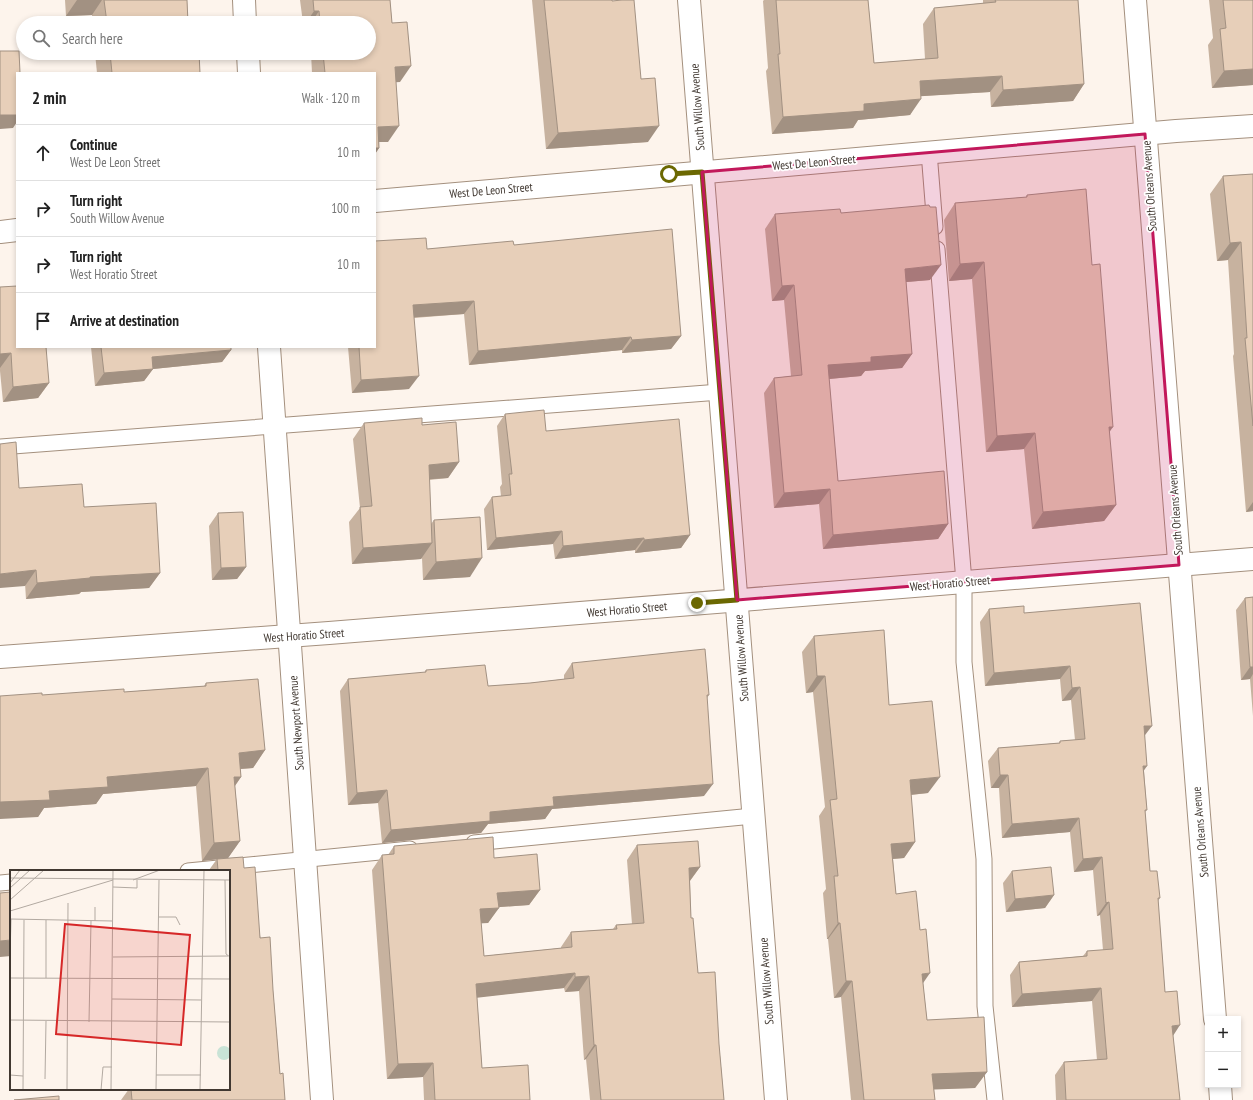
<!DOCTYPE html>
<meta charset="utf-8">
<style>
:root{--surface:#fff;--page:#f6f6f6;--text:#222;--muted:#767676;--line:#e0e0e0}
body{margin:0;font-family:"PT Sans Narrow",sans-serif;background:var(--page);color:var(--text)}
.controls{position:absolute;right:12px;bottom:12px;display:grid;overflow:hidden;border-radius:0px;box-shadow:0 2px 6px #0003}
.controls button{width:36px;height:36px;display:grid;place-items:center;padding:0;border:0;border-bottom:1px solid var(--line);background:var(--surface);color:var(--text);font:20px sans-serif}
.stop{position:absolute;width:12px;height:12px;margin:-9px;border:3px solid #6b6801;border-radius:50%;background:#fff}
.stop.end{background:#6b6801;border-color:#fff;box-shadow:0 1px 4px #0008}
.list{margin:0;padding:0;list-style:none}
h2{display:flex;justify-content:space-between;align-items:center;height:52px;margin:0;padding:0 16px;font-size:17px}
h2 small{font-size:13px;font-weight:400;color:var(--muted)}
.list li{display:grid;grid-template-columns:26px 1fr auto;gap:12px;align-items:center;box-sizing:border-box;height:56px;padding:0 16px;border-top:1px solid var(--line)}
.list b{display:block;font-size:15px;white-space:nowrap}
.list p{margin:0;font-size:13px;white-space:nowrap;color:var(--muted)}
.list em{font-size:13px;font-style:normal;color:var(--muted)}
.icon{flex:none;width:22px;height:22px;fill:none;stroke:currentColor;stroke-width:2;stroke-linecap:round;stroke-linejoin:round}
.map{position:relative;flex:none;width:1253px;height:1100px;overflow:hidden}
.search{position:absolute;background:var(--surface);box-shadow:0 2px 6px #0003;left:16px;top:16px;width:360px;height:44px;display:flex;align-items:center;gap:10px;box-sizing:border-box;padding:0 14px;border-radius:22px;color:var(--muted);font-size:15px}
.panel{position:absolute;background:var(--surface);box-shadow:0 2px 6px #0003;left:16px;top:72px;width:360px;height:276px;border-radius:0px}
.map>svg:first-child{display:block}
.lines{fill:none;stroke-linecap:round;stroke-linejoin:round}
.service-casing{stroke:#a4907e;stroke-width:17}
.minor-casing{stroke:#a4907e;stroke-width:24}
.tertiary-casing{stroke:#a4907e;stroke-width:24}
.service{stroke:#fff;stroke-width:15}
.minor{stroke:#fff;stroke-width:22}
.tertiary{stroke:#fff;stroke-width:22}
.wall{fill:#c7b29f}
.shaded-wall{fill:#a29182}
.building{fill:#e7cfb9;stroke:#a29182}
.route{stroke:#6b6801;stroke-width:5}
.marked{fill:#c2185b;fill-opacity:0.2;stroke:#c2185b;stroke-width:3;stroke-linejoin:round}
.labels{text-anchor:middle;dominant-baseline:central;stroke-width:3.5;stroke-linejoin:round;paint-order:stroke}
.street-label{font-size:12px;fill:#413831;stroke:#fff}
.inset-road{fill:none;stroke:#b2a9a1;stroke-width:1}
.view{fill:#d62828;fill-opacity:0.15;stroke:#d62828;stroke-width:2}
.inset-edge{fill:none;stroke:#413831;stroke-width:2}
</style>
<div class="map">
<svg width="1253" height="1100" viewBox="0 0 1253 1100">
<rect width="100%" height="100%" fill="#fdf4ec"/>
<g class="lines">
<!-- service casing -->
<g class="service-casing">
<g id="service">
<path d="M929,152L935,227"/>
<path d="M937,249L964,582V662L984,859L985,1006L995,1100"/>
<path d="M0,447L720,392"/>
<path d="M474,843L753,816"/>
<path d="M188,871L410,849"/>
<path d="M0,883L11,882"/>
</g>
</g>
<!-- minor casing -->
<g class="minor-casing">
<g id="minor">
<path d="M244,0L245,23"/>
<path d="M1135,0L1215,1019"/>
<path d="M248,53L249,73"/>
<path d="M375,201L1176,131L1253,126"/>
<path d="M0,232L17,230"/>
<path d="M269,347L322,1100"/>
<path d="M0,657L329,633L1253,559"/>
<path d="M1220,1085L1221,1100"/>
</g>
</g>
<!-- tertiary casing -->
<g class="tertiary-casing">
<path id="tertiary" d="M689,0L776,1100"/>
</g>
<!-- service -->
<use href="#service" class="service"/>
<!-- minor -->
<use href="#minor" class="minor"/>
<!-- tertiary -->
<use href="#tertiary" class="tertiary"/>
</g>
<!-- wall -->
<g class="wall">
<path d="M65,0H187L188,23H92V15L66,16Z"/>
<path d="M300,0H390L392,23L400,82H396L388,142H379V148L375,154V73H312L311,53H369V23H303Z"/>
<path d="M532,0H612L641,79L648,142L546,149Z"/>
<path d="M764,0H868L874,63L925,59L923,24L934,8L983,3V0H1078L1084,84L1073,101L991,107L990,92L921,96L910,115L858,120L853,128L772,134L766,71L768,68L763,1Z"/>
<path d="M1209,0H1253V85L1212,88L1208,45L1213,38Z"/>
<path d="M95,53H199L200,73H97Z"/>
<path d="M1253,174V511L1246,512L1233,356L1234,354L1228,260L1217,261L1210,194L1223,176Z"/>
<path d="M1027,195L1092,265L1109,432L1116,505L1104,521L1032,529L1024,449L986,452L972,279L949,281L944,220L955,203L1026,197Z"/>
<path d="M841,213L930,280L906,282L912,354L902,368L865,371L861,376L829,379L838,481L948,524L938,539L823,549L819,504L774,508L764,393L774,378L791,376L784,300L772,301L765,229L775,214Z"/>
<path d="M514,245L681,336L671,349L622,353V350L469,365L464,314L414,318L409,389L352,393L348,347H375L427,249Z"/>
<path d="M0,287L49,383L38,398L3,402L0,371Z"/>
<path d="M91,347H231V350L222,362L153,369L144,381L95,386Z"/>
<path d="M505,414L546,431L690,535L681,548L635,553V550L555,559L553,544L487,550L484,509L492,497L501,496L500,487L502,484L497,426Z"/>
<path d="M364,423L422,425L459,462L448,478L429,480L431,524L434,520L470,577L423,580L422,558L421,559L352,564L349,522L360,508L353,439Z"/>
<path d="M19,488L84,507L160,573L149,588L81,592L79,594L26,599Z"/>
<path d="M218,513L246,567L237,579L212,580L209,526Z"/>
<path d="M1253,597V716L1250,679L1241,680L1236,610L1245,598Z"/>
<path d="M989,609L1024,613L1145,736L1144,771L1147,810L1145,812L1150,871L1160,898L1158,901L1165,992L1173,1036L1180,1100H1056L1055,1075L1064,1062L1097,1060L1092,1001L1012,1007L1010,975L1019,962L1083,956L1087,951L1103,950L1100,915L1097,916L1093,870L1074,872L1070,832L1002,838L999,788H991L988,761L998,748L1059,743L1060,741L1075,740L1071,700L1062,701L1060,679L985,686L980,622Z"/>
<path d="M814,636L889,705L928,793L911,795L915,842L904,858L893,859L896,894L923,983L927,1020L987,1072L975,1088L934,1089L935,1100H851L841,997L834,998L828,939H827L823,893L826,889L819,816L825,807L813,692L806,693L802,652Z"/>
<path d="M572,663L709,695L707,698L704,796L552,809L545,819L488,824L481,833L382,843L378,803L348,805L340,691L348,679L424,673L426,670L488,686L530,683L564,679V675Z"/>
<path d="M206,683L265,750L253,768L240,769L241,777L235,786L240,841L228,858L202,861L196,786L103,794L96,804L44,808L38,817L42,695L124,692L204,686Z"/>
<path d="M637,845L700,867L690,881L691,918L698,973L719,1044L724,1100H590L586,1059L584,1060L579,991L565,992L564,988L477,997L482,1068L530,1100H424L423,1077L387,1079L372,870L382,855H388L394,846L494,858L540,890L529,905L499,907L488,923H481L484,956L561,948V947L571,932L613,929L616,925L632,924L627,860Z"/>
<path d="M217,859L244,868L273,990L280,1074L285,1100H121L129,1089H229L209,870Z"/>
<path d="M1012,871L1054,895L1045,908L1006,912L1003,883Z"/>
</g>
<!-- shaded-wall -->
<g class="shaded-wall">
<path d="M77,0H102L92,15L66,16Z"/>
<path d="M314,11H319L311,23H306Z"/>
<path d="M411,66L400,82L384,83L395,67Z"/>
<path d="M1253,69V85L1212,88L1224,71Z"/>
<path d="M1002,76L990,92L908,97L920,81Z"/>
<path d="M1084,84L1073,101L991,107L1003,90Z"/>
<path d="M921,99L910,115L858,120L853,128L772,134L783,117L864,104Z"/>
<path d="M0,115H17V122L13,128L0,129Z"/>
<path d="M399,126L388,142H375L378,127Z"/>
<path d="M659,126L648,142L546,149L558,133Z"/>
<path d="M375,148H379L375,154Z"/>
<path d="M1241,242L1228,260L1217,261L1230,243Z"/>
<path d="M984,262L972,279L949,281L960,264Z"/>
<path d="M941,265L930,280L895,283L905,269Z"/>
<path d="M794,285L784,300L772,301L782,286Z"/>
<path d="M474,301L464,314L404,318L413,305Z"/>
<path d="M681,336L671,349L622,353L632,340Z"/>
<path d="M631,337L622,350L469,365L478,351Z"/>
<path d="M231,350L222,362L153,369L144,381L95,386L104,373L152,357Z"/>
<path d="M11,353L0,368V354Z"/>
<path d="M912,354L902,368L865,371L861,376L818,380L828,365L871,357Z"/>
<path d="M419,376L409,389L352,393L361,380Z"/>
<path d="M49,383L38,398L3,402L13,387Z"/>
<path d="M1109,427H1113L1101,444Z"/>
<path d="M1035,433L1024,449L986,452L997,436Z"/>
<path d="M459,462L448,478L418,480L429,465Z"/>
<path d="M830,489L819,504L774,508L784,493Z"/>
<path d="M1253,502V511L1246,512Z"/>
<path d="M1116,505L1104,521L1032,529L1043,512Z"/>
<path d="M948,524L938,539L823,549L833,535Z"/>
<path d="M562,531L553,544L487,550L496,538Z"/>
<path d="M690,535L681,548L635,553L644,540Z"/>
<path d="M644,538L635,550L555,559L563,546Z"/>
<path d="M432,543L421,559L352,564L363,548Z"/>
<path d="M482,558L470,577L423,580L436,562Z"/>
<path d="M246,567L237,579L212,580L221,568Z"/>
<path d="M36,570L25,586L0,588V574Z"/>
<path d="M160,573L149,588L81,592L79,594L26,599L37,583L90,577Z"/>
<path d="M1070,666L1060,679L985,686L994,673Z"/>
<path d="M1250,667H1253V674L1250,679L1241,680Z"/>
<path d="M817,676H825L813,692L806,693Z"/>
<path d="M1080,687L1071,700L1062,701L1072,688Z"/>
<path d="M1144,726H1152L1142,739Z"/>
<path d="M265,750L253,768L226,770L239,753Z"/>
<path d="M1143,766H1147L1138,779Z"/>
<path d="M208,768L196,786L103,794L96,804L44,808L38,817L0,819V802L49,791L107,777Z"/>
<path d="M1000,775H1008L999,788H991Z"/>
<path d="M234,777H241L229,794Z"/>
<path d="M940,777L928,793L899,796L910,780Z"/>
<path d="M713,784L704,796L552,809L545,819L488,824L481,833L382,843L391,830L490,812L553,797Z"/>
<path d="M387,790L378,803L348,805L357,793Z"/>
<path d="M1079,818L1070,832L1002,838L1012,824Z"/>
<path d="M240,841L228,858L202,861L214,843Z"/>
<path d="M915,842L904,858L879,860L891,844Z"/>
<path d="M1102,857L1093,870L1074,872L1083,859Z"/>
<path d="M700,867L689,882V868Z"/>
<path d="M540,890L529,905L487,908L497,893Z"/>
<path d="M1054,895L1045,908L1006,912L1015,899Z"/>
<path d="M1109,902L1100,915L1097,916L1106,903Z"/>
<path d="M499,908L488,923L470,924L480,909Z"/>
<path d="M838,923H840L828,939H827Z"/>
<path d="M11,940V956L0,957V941Z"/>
<path d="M575,973L564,988L466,999L476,984Z"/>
<path d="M930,973L919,989L922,974Z"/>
<path d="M589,976L579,991L565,992L575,977Z"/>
<path d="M846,981H852L841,997L834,998Z"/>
<path d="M1101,988L1092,1001L1012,1007L1022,994Z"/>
<path d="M1180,1025L1171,1039L1172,1026Z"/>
<path d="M594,1045H596L586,1059L584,1060Z"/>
<path d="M433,1063L423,1077L387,1079L398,1064Z"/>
<path d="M987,1072L975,1088L921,1090L932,1074Z"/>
</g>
<!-- building -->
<g class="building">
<path d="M104,0H187L188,23H107Z"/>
<path d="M313,0H390L392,23L407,22L411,66L395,67L399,126L378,127L379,148H375V73H325L323,53H369V23H320L319,11H314Z"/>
<path d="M544,0H612V1L622,0H634L641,79L655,78L659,126L558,133Z"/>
<path d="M776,0H868L874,63L938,58L934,8L996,2L995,0H1078L1084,84L1003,90L1002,76L920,81L921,99L864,104V111L783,117L778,54H780Z"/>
<path d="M1223,0H1253V69L1224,71L1220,29L1226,28Z"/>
<path d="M0,51H19L20,73H17V115H0Z"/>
<path d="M110,53H199L200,73H112Z"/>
<path d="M1253,174V426L1245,338H1247L1241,242L1230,243L1223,176Z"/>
<path d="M1086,189L1092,265L1100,264L1113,427H1109L1116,505L1043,512L1035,433L997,436L984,262L960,264L955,203L1027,197V195Z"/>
<path d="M929,205L930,207H936L941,265L905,269L912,354L871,357V362L828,365L838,481L944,471L948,524L833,535L830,489L784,493L774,378L802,375L794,285L782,286L775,214L840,209L841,213Z"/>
<path d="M672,229L681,336L632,340L631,337L478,351L474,301L413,305L419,376L361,380L359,347H375V241L426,238L427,249L513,241L514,245Z"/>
<path d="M17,286V347H46L49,383L13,387L11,353L0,354V287Z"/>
<path d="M101,347H231V350L152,357L153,369L104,373Z"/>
<path d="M544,410L546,431L679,419L690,535L644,540V538L563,546L562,531L496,538L492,497L511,495L509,474H512L505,414Z"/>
<path d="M422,418V425L456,422L459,462L429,465L432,543L363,548L360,507L372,506L364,423Z"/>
<path d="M16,442L19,488L82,484L84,507L156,503L160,573L90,577V578L37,583L36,570L0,574V444Z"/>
<path d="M243,512L246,567L221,568L218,513Z"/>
<path d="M480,517L482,558L436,562L434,520Z"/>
<path d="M1253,597V667H1250L1245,598Z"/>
<path d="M1140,603L1152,726H1144L1147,766H1143L1147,810H1145L1150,871H1157L1160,898H1158L1165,992L1177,991L1180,1025L1172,1026L1180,1100H1066L1064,1062L1107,1059L1101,988L1022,994L1019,962L1087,956V951L1113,949L1109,902L1106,903L1102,857L1083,859L1079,818L1012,824L1008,775H1000L998,748L1060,743V741L1085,739L1080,687L1072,688L1070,666L994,673L989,609L1024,606V613Z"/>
<path d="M884,630L889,705L932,701L940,777L910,780L915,842L891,844L896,894L916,891L920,930L926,929L930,973L922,974L927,1020L984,1017L987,1072L932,1074L935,1100H864L852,981H846L840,923H838L834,876H838L830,800L837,799L825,676H817L814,636Z"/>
<path d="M705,649L709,695H707L713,784L553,797L554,806L490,812V821L391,830L387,790L357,793L348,679L426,672V670L485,665L488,686L530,683L574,678L572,663Z"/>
<path d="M258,679L265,750L239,753L241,777H234L240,841L214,843L208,768L107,777L108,787L49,791L50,800L0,802V696L42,693V695L124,689V692L206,686V683Z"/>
<path d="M493,837L494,858L537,854L540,890L497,893L499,908L480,909L484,956L572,947L571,932L617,929L616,925L644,923L637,845L698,841L700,867L689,868L691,918H693L698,973L715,972L719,1044L724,1100H601L596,1045H594L589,976L575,977V973L476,984L482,1068L528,1065L530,1100H435L433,1063L398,1064L382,855L394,854V846Z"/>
<path d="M243,857L244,868L255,867L260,938L270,937L273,990L280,1074L283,1073L285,1100H132L131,1089H229V871H203L218,870L217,859Z"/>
<path d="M1051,867L1054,895L1015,899L1012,871Z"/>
<path d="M11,892V940L0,941V893Z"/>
<path d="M59,1096V1100H14Z"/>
</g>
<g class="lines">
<!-- route -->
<path class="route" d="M669,174L702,172L737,600L697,603"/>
</g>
<!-- marked area -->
<path class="marked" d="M1145,134L1179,565L737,600L702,172Z"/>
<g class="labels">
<!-- street labels -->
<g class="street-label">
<text transform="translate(697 107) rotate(-94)">South Willow Avenue</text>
<text transform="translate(814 162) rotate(-5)">West De Leon Street</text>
<text transform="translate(1149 186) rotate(-94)">South Orleans Avenue</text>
<text transform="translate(491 190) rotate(-5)">West De Leon Street</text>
<text transform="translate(1175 510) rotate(-94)">South Orleans Avenue</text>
<text transform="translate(950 583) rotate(-5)">West Horatio Street</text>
<text transform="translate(627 609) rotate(-5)">West Horatio Street</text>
<text transform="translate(304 635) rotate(-4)">West Horatio Street</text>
<text transform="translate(741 658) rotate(-94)">South Willow Avenue</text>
<text transform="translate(296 723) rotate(-94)">South Newport Avenue</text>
<text transform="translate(1200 832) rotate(-95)">South Orleans Avenue</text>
<text transform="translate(766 981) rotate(-94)">South Willow Avenue</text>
</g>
</g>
<!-- overview -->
<g transform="translate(10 870)">
<rect width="220" height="220" fill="#fdf4ec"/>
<path d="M207 183a7 7 0 1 1 14 0a7 7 0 1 1-14 0Z" fill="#c9e3d6"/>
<path class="inset-road" d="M0,8L220,10M123,10L150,0M215,10L216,84L220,87M0,13L10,0M103,17L127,18V10M0,18L20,0M0,30L34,0M0,41L103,10M148,47H166L170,55M0,49L103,51M36,50V108M85,51V37M0,86L1,49M103,87L218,86M0,108L220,109M102,129L191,130M0,150L220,152M79,152L81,51M0,205L13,206M146,205H191M35,209L36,151M13,220L14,50M57,220L58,33M91,220L93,197H102M101,220L103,0M146,220L149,10M190,220L194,0"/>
<path class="view" d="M55,54L180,65L171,175L46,164Z"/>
<rect width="220" height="220" class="inset-edge"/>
</g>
</svg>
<div class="controls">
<button>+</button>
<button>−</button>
</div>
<div class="stop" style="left:669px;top:174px"></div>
<div class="stop end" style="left:697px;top:603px"></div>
<div class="search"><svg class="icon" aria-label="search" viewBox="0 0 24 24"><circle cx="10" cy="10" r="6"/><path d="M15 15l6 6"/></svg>Search here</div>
<section class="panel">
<h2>2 min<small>Walk · 120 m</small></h2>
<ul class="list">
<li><svg class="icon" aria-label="ahead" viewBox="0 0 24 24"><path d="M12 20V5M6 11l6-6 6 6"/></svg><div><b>Continue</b><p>West De Leon Street</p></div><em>10 m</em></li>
<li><svg class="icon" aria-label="right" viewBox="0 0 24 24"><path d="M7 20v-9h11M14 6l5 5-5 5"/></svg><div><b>Turn right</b><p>South Willow Avenue</p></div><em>100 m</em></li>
<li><svg class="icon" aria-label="right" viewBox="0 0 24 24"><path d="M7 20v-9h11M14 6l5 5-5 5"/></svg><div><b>Turn right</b><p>West Horatio Street</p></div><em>10 m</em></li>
<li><svg class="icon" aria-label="arrive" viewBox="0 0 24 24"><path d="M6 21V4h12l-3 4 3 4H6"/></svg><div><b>Arrive at destination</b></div></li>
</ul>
</section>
</div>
